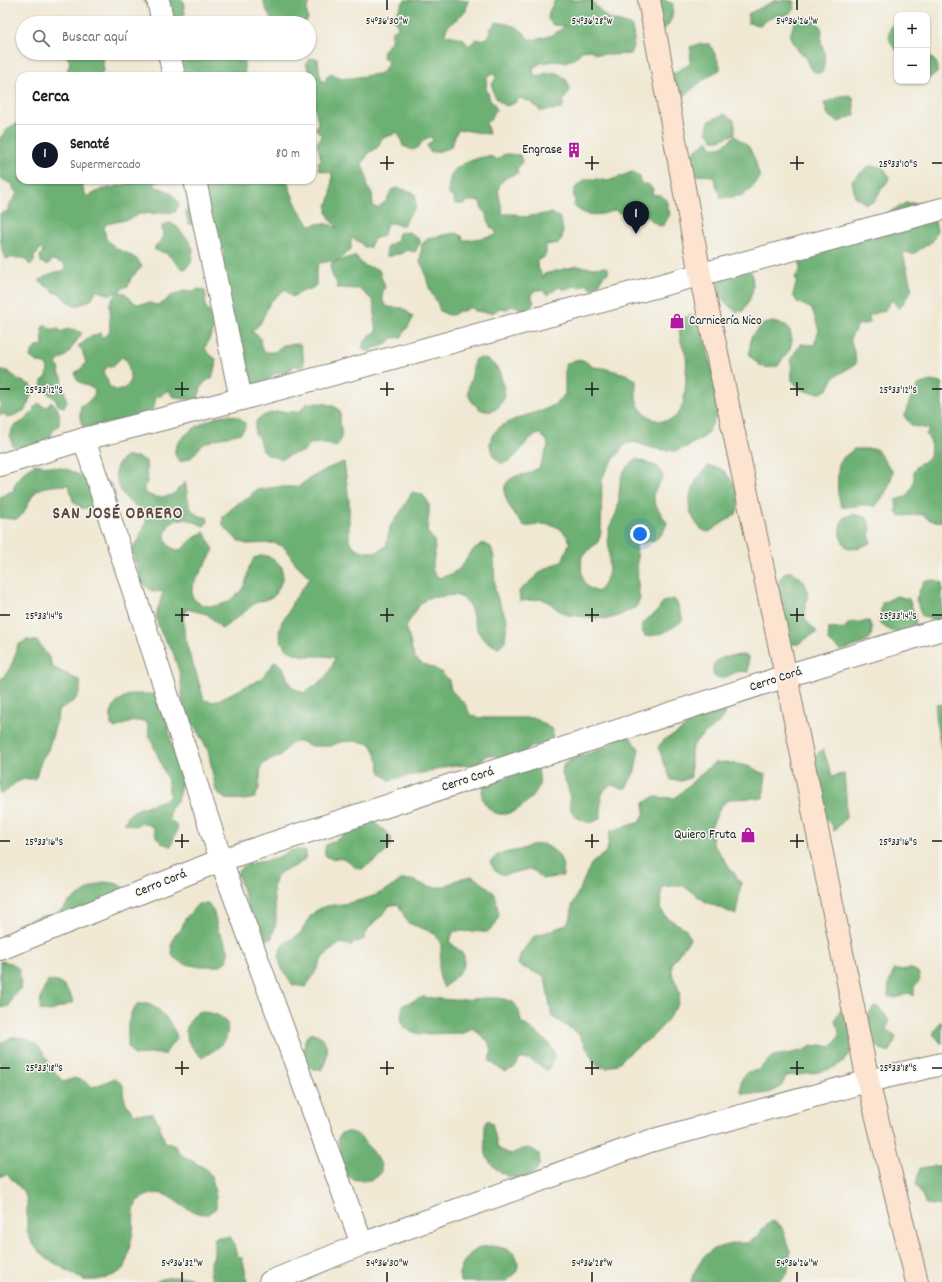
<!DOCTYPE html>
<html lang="es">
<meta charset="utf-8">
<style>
:root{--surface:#fff;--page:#f6f6f6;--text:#202124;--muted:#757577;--line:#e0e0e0;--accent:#111827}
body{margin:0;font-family:Dekko,sans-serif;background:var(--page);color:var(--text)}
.controls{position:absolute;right:12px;top:12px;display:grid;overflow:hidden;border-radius:8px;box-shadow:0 1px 3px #0004}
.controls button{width:36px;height:36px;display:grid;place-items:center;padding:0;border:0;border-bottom:1px solid var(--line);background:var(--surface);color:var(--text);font:20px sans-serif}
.you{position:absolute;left:640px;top:534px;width:14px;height:14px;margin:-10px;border:3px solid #fff;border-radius:50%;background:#1a73e8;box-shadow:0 0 0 6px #1a73e833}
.badge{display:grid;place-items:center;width:26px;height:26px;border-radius:50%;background:var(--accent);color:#fff;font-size:13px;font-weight:700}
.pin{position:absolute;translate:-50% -33px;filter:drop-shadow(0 1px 2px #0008)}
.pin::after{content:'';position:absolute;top:21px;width:14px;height:12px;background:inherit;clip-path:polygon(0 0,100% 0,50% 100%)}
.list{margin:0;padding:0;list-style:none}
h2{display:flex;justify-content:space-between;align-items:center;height:52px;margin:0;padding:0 16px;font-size:17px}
h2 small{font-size:13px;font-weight:400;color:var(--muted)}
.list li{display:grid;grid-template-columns:26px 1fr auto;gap:12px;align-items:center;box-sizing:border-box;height:60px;padding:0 16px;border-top:1px solid var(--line)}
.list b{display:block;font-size:15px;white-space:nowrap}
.list p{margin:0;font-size:13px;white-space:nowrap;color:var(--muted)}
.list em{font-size:13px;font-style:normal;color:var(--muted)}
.icon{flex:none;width:22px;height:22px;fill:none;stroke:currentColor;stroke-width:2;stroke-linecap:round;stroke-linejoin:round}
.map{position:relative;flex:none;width:942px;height:1282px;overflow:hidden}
.search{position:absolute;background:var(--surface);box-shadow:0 1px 3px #0004;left:16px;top:16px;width:300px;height:44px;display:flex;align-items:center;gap:10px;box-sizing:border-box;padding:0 14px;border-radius:22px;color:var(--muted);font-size:15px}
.panel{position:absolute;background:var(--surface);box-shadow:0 1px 3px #0004;left:16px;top:72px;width:300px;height:112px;border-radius:12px}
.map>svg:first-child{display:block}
.forest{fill:#6db073;stroke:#446648;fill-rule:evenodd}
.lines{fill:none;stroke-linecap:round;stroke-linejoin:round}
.street-casing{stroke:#868278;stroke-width:24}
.secondary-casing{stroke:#868278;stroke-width:24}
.street{stroke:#fff;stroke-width:22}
.secondary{stroke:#fde4d1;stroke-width:22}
.ticks{fill:none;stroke:#1c1c1c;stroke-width:1.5}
.labels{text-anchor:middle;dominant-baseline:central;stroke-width:3;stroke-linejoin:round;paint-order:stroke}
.poi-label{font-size:13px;fill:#1c1c1c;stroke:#f6f6f2;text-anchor:end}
.street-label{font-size:13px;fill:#1c1c1c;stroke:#f6f6f2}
.district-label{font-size:17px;font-weight:bold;letter-spacing:1px;fill:#634741;stroke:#f6f6f2}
.ticks-label{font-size:10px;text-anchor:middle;fill:#1c1c1c;stroke:#f6f6f2;stroke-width:3;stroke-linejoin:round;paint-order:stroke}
</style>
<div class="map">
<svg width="942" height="1282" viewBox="0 0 942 1282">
<rect width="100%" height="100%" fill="#f6f6f2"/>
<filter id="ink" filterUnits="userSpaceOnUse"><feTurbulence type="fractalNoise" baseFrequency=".025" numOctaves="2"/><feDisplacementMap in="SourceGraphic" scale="8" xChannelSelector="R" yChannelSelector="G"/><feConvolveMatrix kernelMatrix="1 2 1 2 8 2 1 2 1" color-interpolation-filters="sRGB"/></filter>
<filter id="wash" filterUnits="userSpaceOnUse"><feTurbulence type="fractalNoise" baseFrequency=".012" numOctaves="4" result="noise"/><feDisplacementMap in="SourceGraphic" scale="16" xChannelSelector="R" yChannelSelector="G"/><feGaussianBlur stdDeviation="0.9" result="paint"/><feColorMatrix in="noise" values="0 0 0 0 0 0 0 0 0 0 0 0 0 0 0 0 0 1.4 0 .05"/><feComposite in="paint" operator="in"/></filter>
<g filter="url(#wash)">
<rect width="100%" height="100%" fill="#f0e8d3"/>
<!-- forest -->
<g class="forest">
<path d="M144,0H183L185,13L178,23H170L153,8L146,5Z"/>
<path d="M268,0H311C306,12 306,7 308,20L304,23H270L271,19C269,14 263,5 264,1Z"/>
<path d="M405,0H468L466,11L447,27L445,34L464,39L468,46L477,39L482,40L489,37L490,29L497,22C510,25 521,25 528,39C541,41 555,35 565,26L553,25L548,19L549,12L555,0H591L602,13L609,19L631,25C635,37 635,43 630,54L611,55L597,54L590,50L582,51L574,59L564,62L554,61L541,63L534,67L533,72L538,77C551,67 568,74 570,90L564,100L562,109L540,111C534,103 529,101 519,98L515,103L506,106C501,103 496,100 494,94C492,90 494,89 491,85L495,80L496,75L490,74L487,77L486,88L488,93L490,100L495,105L496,110L490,120L486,122L489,134C478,133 469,130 458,130C454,136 454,142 450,148L436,152H430L427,146L430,142L433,141L432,137C426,137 421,142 419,147L413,150L403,146L400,137L397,132L392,135L382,138L378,147L368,154L362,164L367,178V187L372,193L373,206L377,208C385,203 389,199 391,190L398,188L413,192L416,196L415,201L416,207L408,217L406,223L400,226L393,223H387L383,236L374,239L369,248L364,247L360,242L351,238V249L339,260L319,263L316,272V285L311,290L302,291L292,297L285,289L270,302L260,324L251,332L257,334L261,339L260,343L264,352H275L283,345L300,344L303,355L304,366L299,367L294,365L290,372L274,374L260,389L245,383L239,343L242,337L227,334L223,264L224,255L223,249L195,224H189C180,207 194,191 207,180H287C293,199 298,211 311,226C321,221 328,224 338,228L330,219L327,212V206L331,195L332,173L319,170L318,168L319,166L318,162L321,159L317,143L322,136L319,133L316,128L318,122L312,93V76H310L306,63L311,58L318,59L319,70L322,81L325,82L327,76L331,73C345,81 350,78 364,76C377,73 384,77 388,61L383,57V50L391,42L392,31L398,28L396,22L392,17L396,12L399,10L401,5Z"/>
<path d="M649,0H664L673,4C673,16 671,24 662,31Z"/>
<path d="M784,0L794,1L795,9L786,16H773L760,25L748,23V14L774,1Z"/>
<path d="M798,17L816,19L822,30L821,41L825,55L823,72L817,73L812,70L806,57L799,52L790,37L793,26Z"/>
<path d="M893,24H897V51C889,43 886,33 893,24Z"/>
<path d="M699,44H710L720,65V70C704,76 692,91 678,101L670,75L690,64L691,51L690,47Z"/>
<path d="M65,53H104L102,60L104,69L101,74L95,76H73L67,72L70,62Z"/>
<path d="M173,53H243L245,76H174Z"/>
<path d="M927,55L930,56L937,63V73L927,80Z"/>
<path d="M851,95L853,97L855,115L839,122L828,115L824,103L835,99L841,96Z"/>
<path d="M724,114L734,120L735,127V134L719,140H713L707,131L709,121Z"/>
<path d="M20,123V180H83V190L87,197L100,190L128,184L129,180H160L155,183L154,186C167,191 172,191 179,204L175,212L140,214L130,219L106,224L104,228L106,239L117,249L127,253L138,260L142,267L131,278L128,286L123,288L119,292L125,293L133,302L138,304L150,303L156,305L163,303L169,297L183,291L192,292L199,289L205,291L206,297L205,306C220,324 213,330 205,348L208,353L216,359L215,367L212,378C201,383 201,388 198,399H183L172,396L169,390L165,392L161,396H156L154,407L149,414L87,428L82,426L80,416L81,405L87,403L94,395L95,390C90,386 83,385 77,380L75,373L82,368L86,363L82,350L78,346L83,343L88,338L100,333L102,338L110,332C109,327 110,323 110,319C112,302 104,308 118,293H114L111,295L96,290L91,300L76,306L67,301L60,294L53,292L49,288L39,281C45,276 55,271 63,271L65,267L64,264L53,260L47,265L41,262L40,256L43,251L40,248L37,254L34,256V262L30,265L24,258C18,258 10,257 5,259C0,248 0,228 0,214L8,211V206L17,194L13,188V185L0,178V138C6,131 10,125 20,123ZM122,357L128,362C128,371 134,381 126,387C124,389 119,390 117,391L109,386L107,379L103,373L107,367L114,365Z"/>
<path d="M735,136L749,147L755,160L760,178C745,197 745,196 721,198L713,176L698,175L694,176L688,166L690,155L708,140L713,148L723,146Z"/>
<path d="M508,154L520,155L522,162L517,169L518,173C507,176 496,182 499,195C500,203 503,206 502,214H515L523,217L552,213L556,216L559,217C563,225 565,236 559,243L546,245V254L543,258L537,260V265L543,278L544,274L577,266L593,268L605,267L608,269V273L603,276L599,284L592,289L585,284L581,288L576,286C568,287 567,292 559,287L548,295L542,290H536L532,293V298L534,302L530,309L521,311L516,306H512L507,309L500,308L492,313L474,311L471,307L463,311H459L453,315H448L440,311L437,302L430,291L424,269L420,262L422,244L429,238L444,235L456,233L462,236L463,240H469L497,235L494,229L490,227L487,216L481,207L480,201H469L463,204H455L454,198L448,194C448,187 449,179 452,173C457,165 483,154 492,157C494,157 495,159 497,160L503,155Z"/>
<path d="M869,166L883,167L889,176L888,181L880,191L875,201L866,204L855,197L852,180Z"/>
<path d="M632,172L640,176L641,184H648L653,189L652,195C668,193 666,203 670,214L664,225L659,226L638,210L619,213L615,210C601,216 583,218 574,205L575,201L573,194L576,187L586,179H597L608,181Z"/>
<path d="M906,203H930L937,230L933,241L913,254L905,252L903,254L912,290L899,309L892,300L884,311L869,315L870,323L858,325L850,339L855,355L856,364L834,377L828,389L821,393L808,392L799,388L792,380L791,358L801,344L814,345L819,330L812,309L797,302L793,295L797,281L795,277L800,271V259Z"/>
<path d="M170,223L176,226L189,241L193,249L191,263L185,269L181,268L166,253L155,250V246C164,239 163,236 162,225Z"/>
<path d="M409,232L420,240V243L415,252L407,250L400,254H396L392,256H386L387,246L397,241L398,240V235L399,233Z"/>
<path d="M353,256L357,257C365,271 368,264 379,270L385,287C381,292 381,305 389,307C393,308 399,307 403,308L413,317C411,326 405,328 402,337L393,338L383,346L374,348L369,352L362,349C363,339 370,336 377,330L374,321L375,312L373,301L360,289L337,288V283L333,277L330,267L332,263Z"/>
<path d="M749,264C755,284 755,293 743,311L736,312C723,300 718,299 719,281Z"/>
<path d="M691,315L701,319L720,407L711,427L704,437L686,447L675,451L655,449L635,442L625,444L606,470L602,479L601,532L598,542L582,556C581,566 580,579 588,587C590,589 594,590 597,592C599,590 602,588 603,585C613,574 608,549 608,534C609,524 614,520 617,511C622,490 614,474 636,459L658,467L663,477L653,494L655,504L667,523L663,533L655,540L636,545C639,563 636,581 640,599L636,607L618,616L608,619L568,615L558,610L550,603L542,599L520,601L519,591L543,570L562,561L570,542C562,526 553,523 536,525C531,526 528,527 523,525C514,514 492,487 514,477C518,475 523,475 527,474C531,472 535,470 539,468L548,446L547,441L540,434C523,436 520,463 500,463C494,457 491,454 490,444C490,422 531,415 548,408C555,405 560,400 565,394V365L574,360L585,361L593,367L603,368L626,374L636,380C636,387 635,396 637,402C640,411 652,421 662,421C686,421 685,393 686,376C686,370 687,363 686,357C686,353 684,349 682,345C679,336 679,329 681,319Z"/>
<path d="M772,322L786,325L790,331L792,340L790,349L778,366C761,370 761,366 749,355L751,337L762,325Z"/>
<path d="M45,324C50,330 51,330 58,328L61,332C69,327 74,329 82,333L67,355L58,361L56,364L60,369L59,373L63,379L62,384C66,390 65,395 67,402L64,407L58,405L55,399L48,393L49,390L41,387L42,381L47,377L48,368L45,364C39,364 34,360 30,357C32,349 35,347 43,345L42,328Z"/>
<path d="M480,358C500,361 502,379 505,396C503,400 500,406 496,409C485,416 473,406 469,396C466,389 471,381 472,375C473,369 472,365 475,359Z"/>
<path d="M0,371H8L19,380L31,385L33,391L25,410L15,415L7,417L5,414L0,415Z"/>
<path d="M930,381L942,383V521C933,523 928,519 921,514L904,516L897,514L896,500L907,496L913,485L914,472L917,466L920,463L926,461L930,457L931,443L926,434L930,429L912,426L904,416L910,400L918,385Z"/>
<path d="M51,402C60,407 60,416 59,425L53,430L50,440L15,449L12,445V439L10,436L13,427L25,420L34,410V407L37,406L38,403L45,407L48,406Z"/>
<path d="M307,403C319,403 332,402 340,411C341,414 340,418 340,421C341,432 344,437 336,447L325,443L310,444L303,452L292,454L282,459L268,455L261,448L259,438L255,434V425L257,420C272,409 282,412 300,412L303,407Z"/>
<path d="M224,415C233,415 239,416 245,423V428L241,433L226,437L216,439L202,445L192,457L181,462C157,445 209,417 224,415Z"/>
<path d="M854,449H876L893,472L889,486L884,495L875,507C865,502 852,508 842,507C835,493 838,477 839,461Z"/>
<path d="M126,457H137L146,461L147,483L144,486V492C152,498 163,499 173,494C177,491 180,486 185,482C189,498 186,516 207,517L208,522L204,526C198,524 190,519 183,519C163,518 157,550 181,550L194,538L204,532L214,550L192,586V596C194,599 197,603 201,604C218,611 237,599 245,584C248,577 247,573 250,566C251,564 253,561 254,558L264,555L274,559L282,567L283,578L279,587L274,596L265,600L255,603L247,610L222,629L207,614L187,609L183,618L185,639L191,660L195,669L204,700L214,702L261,679L275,661L283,667L287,678L293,688L304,693C321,683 329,677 335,658L326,656H306L296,654L286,649L281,641L279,632L282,621L288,613L292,603L310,578L295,563L284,547L275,543L246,544L237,540L223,526V516L240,502L249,498L255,490L277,487H298C310,477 329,467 344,462L349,500V541L357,549L367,552H377L386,546L390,526L402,510L412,492L422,494C423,496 427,499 428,502C431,509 427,524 427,532L434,540L435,550L432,570L439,578L449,575L459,569L472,551L482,543L491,547L494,557L495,590L498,600L507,620L505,641L498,648C491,644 484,641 480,635C471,623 475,601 458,596C450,594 435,598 427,598L419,606L406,626L414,657L422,664L432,667L441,672L449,680L451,690L466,705L470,715L481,718H535L553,730L552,740L532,747L515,757L505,760L495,756L486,755L480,764L470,765L447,766L436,770L389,780L381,773L376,753L371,744L361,742L351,741L340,742L331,746H311L302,742H292L279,757L269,760L261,766L259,788L255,798L245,800L225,799L216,791L208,750L195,727L186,720L183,711L181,681L179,671L173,652L162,635L158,625L156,615L163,592L152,591L143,584L131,550L138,540L146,522L145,512L141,508C127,507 111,480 117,466C119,462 122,460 126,457Z"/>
<path d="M35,464L67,469L83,477L107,481L111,484L115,493V508H80L73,501L69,485C62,485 44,486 38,490C28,497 26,517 16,519C11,520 5,517 0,518V497L16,489L13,488C18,477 25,470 35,464Z"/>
<path d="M708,466L719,468L724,471L736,485L739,505L736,514L709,532C702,531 698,527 695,521C693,518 691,514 690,510C686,496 698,475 708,466Z"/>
<path d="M853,514L867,518L871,529L869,533L871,542C863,547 857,549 848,549C838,537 838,532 843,518Z"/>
<path d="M792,571L804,582L809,593L805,605V619L817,632L798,644H791L786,636L777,584L784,573Z"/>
<path d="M935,580L942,583V619L934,621L922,616L916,599L924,581Z"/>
<path d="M897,596L909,599L914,613L916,625C899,634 894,636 879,622L882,603Z"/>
<path d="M674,599L677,603L683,620C670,630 661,636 645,636C635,621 651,619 658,610C660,608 662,604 663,602Z"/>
<path d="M869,621L872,628L871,637L864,643L841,651L828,641L829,628L843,629L849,623Z"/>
<path d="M27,640L37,641L50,659L52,667L80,681V692L75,700L58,711L57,720L48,750L42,759L35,779H25L16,782L8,790L0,794V680C11,671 14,659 18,645Z"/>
<path d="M743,655L748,657V672C732,668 727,683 714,676C708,656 729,656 743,655Z"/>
<path d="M131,694H161L173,751L180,770L182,781L177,801L170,810L169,819L178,827L171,846L161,843L156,836L153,827L144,823L134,826L124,823C126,821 127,817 129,815C136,807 159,803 170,797L167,778L149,735L148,725L144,721H134L115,728L111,725C109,707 116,701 131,694Z"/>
<path d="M724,703L725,713L720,722L696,741L691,750V777L682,781L671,780L658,747L665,739L674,735L683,729L697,712Z"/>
<path d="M936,704L942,705V753L935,716Z"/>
<path d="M624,733L632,739L639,749L635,771L626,788H621L611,785C598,791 601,805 601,817C596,822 591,824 584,821C565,815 572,802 568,788C565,777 559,777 564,764C576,755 590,755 603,748C610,745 617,738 624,733Z"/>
<path d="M823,749L832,776L844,774L846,797V818L834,831L832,825L824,817L812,759Z"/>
<path d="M726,762L748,766L766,775L763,798L729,799L721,806L711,827L713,844L741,883L736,915L706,902L682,885L662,887L660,908L666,917L686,929L690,939L672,963V973L680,993L678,1004L666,1022L652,1037L633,1050L617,1064L608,1068L599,1067L593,1060L578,1033L552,1017L545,977L518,965L520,955L533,937L566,925L571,917L572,906L591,864L607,851L610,831L640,822L645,812L644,803L653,797L675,798L706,769L715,763Z"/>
<path d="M537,767C539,773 541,782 538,788C529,805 501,827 486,805C481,799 481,792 484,785Z"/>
<path d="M358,821H373L391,836C394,853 374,860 362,869C355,869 352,864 346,860C338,856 319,864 326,845L340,838Z"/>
<path d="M543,844C558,851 564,859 563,876L542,879L535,871L525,870L504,875L495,871L490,862L498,854L520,850L532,845Z"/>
<path d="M290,850H301L306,851V857C298,869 284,867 278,875C268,885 277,907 276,920C276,926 273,932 272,938L266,940L257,934L237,873C244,861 258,863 271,860C278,858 284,854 290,850Z"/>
<path d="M472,876L488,887L495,894L499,915L495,925L487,932L454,931L449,941L464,955V965L458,974L444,988C441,981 438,975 439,967C440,951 447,942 429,931C422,928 415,926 408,923L398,904L389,906L383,915L375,921L368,929L364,939L350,945L340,943L323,957L312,978L305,987L293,985C285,975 272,958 284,944C287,941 296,938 301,932C307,923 309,914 319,909C326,905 336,905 343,904C365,900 384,894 401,880H412L422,884L433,887H443L462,878Z"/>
<path d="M103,882C113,883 123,883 128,892L19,932L15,929L17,924L42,916L52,915L62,910L69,902L88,890Z"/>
<path d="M198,904H209L214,913L218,931L224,940L228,950V960L219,966H195L182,963L173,957L171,947L174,936L181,930L185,919Z"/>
<path d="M0,961L11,963L19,969L21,989L13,997L9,1006L0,1008Z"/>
<path d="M912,969L918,972L920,980L914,987V996L909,993L896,998L888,996L889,983L894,970Z"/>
<path d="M48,981L58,982L66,988L74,1002L49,1012L40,1010C40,999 42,991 48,981Z"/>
<path d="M423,997C434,998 446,1000 457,1000C473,1000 498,994 512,1002C519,1006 520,1015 521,1022C529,1028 552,1042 554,1052C555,1059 551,1065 547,1070L529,1059H520L514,1068L505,1072L497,1067L489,1060L492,1050L488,1041L472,1028L464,1033L421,1034L411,1032L403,1026L401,1016L403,1005Z"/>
<path d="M137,1004C140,1004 144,1004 147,1004C162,1008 172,1024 177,1037L164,1055C153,1052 145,1055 134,1055L128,1047V1024L131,1013Z"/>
<path d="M874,1006C882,1008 886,1016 889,1022L886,1030L896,1037L891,1050L888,1053C869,1044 871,1036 867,1017Z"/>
<path d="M840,1010L848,1017C849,1026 852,1039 851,1048C847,1073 805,1074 786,1076C785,1078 784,1082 782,1085C773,1096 753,1095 741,1093V1080L747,1072L758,1070L773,1056L803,1051L812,1046L821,1045L831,1047C842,1036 840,1033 835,1020Z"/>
<path d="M197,1012C211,1012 217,1013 227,1022C230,1045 219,1046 202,1058C185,1041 179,1031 197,1012Z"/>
<path d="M940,1022H942V1044L933,1034Z"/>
<path d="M312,1033C330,1035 330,1058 321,1070C314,1071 308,1067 304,1061C305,1052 303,1044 307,1036Z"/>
<path d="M12,1037C48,1037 42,1064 64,1082L74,1078L84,1081L93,1087L115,1078L123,1085C123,1098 125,1104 134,1114H153L158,1122L165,1142L175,1146L180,1154L206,1169L212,1177L216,1197V1208L208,1214C204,1214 199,1214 195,1212C170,1203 167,1182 137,1201L134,1210L133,1232L125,1268L116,1274L106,1278L96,1280H84L46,1258L37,1249L31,1241L27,1230V1199L22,1190L7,1174L0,1177V1048L1,1043Z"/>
<path d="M488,1120L492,1123L498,1148L507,1153L512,1154C522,1148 530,1145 539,1154L540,1164C538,1167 536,1172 532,1174C516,1183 499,1175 489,1161C483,1153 485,1134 485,1124Z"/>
<path d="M346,1132C360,1132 359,1137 368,1146C405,1184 353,1186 346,1174C341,1164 340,1150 338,1138L341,1133Z"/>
<path d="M934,1166H942V1206L926,1204L916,1184L920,1168Z"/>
<path d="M772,1221L781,1226L790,1249V1261L787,1274L779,1282H691L693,1274L704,1256L713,1249L736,1243H748L758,1236L763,1228Z"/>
<path d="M219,1237H230L233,1241L237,1256L242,1258L248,1282H212L210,1270V1265L214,1255V1239Z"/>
<path d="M491,1246C502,1247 518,1250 518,1264C518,1267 517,1271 516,1273L505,1282H460L459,1273L463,1263L470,1254L480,1247Z"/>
<path d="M172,1277H190L195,1282H156L161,1279Z"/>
</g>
</g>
<g filter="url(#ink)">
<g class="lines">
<!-- street casing -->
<g class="street-casing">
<g id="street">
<path d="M158,0L163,23"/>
<path d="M169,53L174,76"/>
<path d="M195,180L241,399"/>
<path d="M84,439L221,860L362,1244"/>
<path d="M0,465L84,439L241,399L942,209"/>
<path d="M0,949L221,860L786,676L942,629"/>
<path d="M270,1282L362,1244L650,1141L868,1081L942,1064"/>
</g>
</g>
<!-- secondary casing -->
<g class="secondary-casing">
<path id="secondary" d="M649,0L700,274L786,676L868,1081L917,1282"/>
</g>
<!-- street -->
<use href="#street" class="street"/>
<!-- secondary -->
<use href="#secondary" class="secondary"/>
</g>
</g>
<!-- ticks -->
<path class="ticks" d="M387,0V10M592,0V10M797,0V10M387,156V170M592,156V170M797,156V170M380,163H394M585,163H599M790,163H804M932,163H942M182,382V396M387,382V396M592,382V396M797,382V396M0,389H10M175,389H189M380,389H394M585,389H599M790,389H804M932,389H942M182,608V622M387,608V622M592,608V622M797,608V622M0,615H10M175,615H189M380,615H394M585,615H599M790,615H804M932,615H942M182,834V848M387,834V848M592,834V848M797,834V848M0,841H10M175,841H189M380,841H394M585,841H599M790,841H804M932,841H942M182,1061V1075M387,1061V1075M592,1061V1075M797,1061V1075M0,1068H10M175,1068H189M380,1068H394M585,1068H599M790,1068H804M932,1068H942M182,1272V1282M387,1272V1282M592,1272V1282M797,1272V1282"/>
<!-- icons -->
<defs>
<g id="building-bare" transform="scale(1.2)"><path d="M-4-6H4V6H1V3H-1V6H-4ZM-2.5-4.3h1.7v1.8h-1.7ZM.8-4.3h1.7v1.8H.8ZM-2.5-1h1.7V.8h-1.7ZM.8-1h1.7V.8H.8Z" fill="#b5179e" stroke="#f6f6f2" stroke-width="2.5" paint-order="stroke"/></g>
<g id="shop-bare" transform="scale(1.2)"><path d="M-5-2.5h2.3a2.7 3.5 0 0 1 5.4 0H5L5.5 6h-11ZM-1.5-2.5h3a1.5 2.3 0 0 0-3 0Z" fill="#b5179e" stroke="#f6f6f2" stroke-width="2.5" paint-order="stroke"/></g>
</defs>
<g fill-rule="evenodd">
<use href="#building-bare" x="574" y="150"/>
<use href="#shop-bare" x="677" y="321"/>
<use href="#shop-bare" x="748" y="835"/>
</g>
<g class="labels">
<!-- poi labels -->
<g class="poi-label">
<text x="562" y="150">Engrase</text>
<text x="689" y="321" text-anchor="start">Carnicería Nico</text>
<text x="736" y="835">Quiero Fruta</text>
</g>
<!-- street labels -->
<g class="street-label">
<text transform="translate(776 680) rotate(-18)">Cerro Corá</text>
<text transform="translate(468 780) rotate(-18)">Cerro Corá</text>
<text transform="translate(161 884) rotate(-22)">Cerro Corá</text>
</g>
<!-- district labels -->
<g class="district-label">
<text x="118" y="515">SAN JOSÉ OBRERO</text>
</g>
</g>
<g class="ticks-label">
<text x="387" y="24">54°36'30"W</text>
<text x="592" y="24">54°36'28"W</text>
<text x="797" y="24">54°36'26"W</text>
<text x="898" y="167">25°33'10"S</text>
<text x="44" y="393">25°33'12"S</text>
<text x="898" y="393">25°33'12"S</text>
<text x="44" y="619">25°33'14"S</text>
<text x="898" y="619">25°33'14"S</text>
<text x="44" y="845">25°33'16"S</text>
<text x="898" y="845">25°33'16"S</text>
<text x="44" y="1071">25°33'18"S</text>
<text x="898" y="1071">25°33'18"S</text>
<text x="182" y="1266">54°36'32"W</text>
<text x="387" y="1266">54°36'30"W</text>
<text x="592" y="1266">54°36'28"W</text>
<text x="797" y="1266">54°36'26"W</text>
</g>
</svg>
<div class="controls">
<button>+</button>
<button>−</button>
</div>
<div class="you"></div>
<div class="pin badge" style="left:636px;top:234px">1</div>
<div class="search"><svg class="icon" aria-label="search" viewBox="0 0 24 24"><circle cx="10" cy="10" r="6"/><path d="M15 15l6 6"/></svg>Buscar aquí</div>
<section class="panel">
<h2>Cerca<small></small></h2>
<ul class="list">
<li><span class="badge">1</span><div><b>Senaté</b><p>Supermercado</p></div><em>80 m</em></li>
</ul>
</section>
</div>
